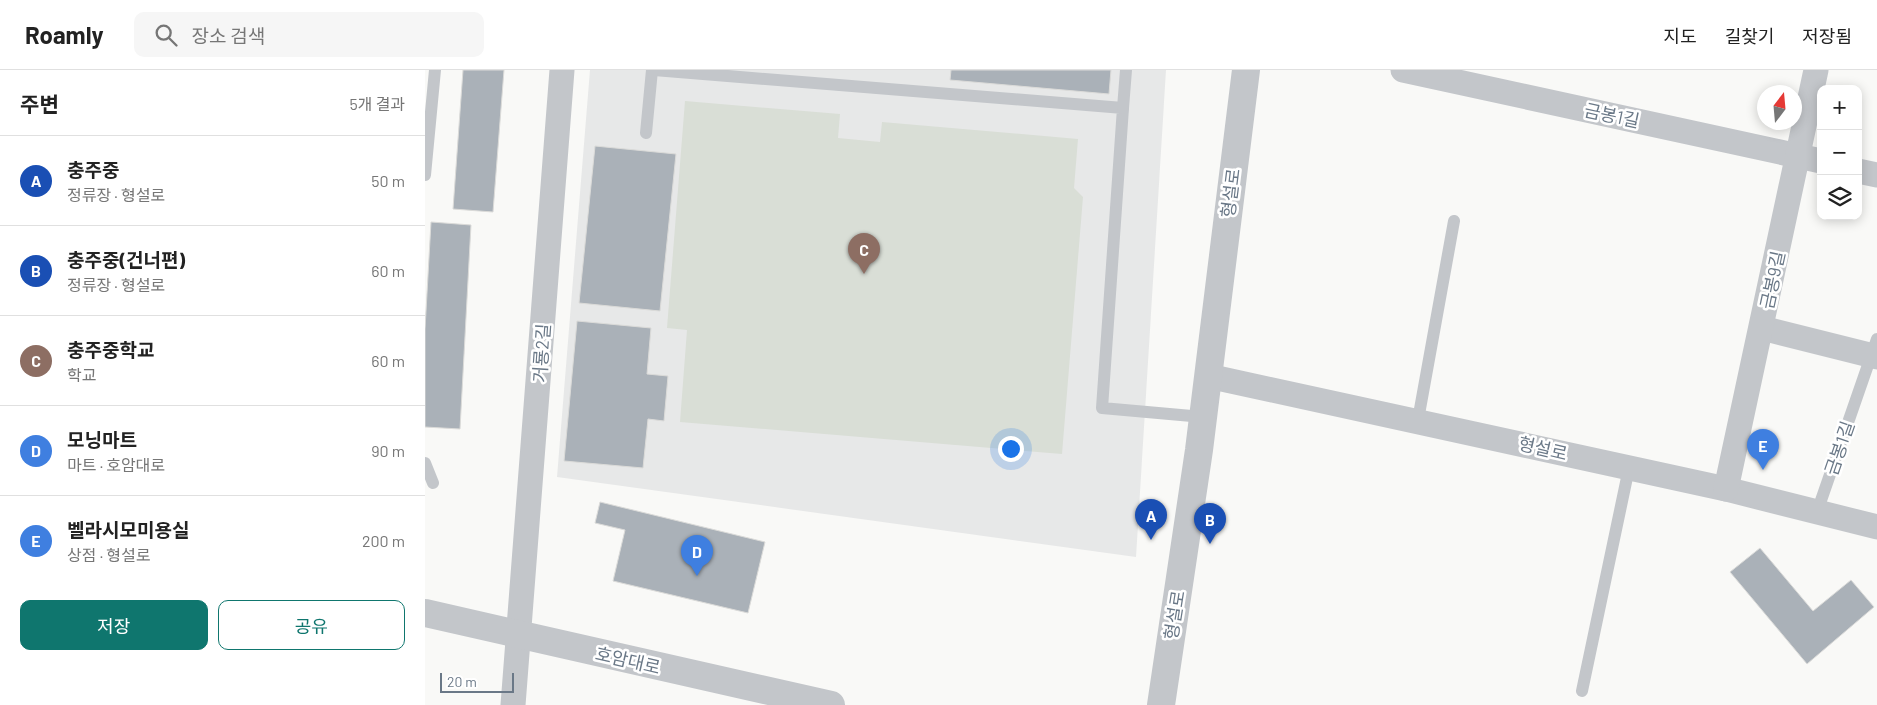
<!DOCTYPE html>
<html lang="ko">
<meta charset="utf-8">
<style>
:root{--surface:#fff;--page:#f6f6f6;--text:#222;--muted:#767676;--line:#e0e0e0;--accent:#0f766e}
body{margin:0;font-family:Barlow,"Noto Sans KR",sans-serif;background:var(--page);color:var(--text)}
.controls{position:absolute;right:15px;top:15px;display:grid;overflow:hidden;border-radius:10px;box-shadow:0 2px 12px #0003}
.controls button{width:45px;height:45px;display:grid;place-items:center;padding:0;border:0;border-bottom:1px solid var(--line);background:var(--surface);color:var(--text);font:25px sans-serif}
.compass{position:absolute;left:1332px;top:15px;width:45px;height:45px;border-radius:50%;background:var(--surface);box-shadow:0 2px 12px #0003;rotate:16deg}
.scale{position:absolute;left:15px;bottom:12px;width:74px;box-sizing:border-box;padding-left:5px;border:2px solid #6a7887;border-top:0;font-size:14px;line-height:18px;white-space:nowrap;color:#6a7887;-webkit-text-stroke:4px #fff;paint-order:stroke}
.you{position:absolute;left:585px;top:378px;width:18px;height:18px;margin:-12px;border:4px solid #fff;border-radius:50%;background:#1a73e8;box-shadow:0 0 0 8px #1a73e833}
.badge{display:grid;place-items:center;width:32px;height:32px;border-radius:50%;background:var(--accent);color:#fff;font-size:16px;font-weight:700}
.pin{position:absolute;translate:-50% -41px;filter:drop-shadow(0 1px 2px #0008)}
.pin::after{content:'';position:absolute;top:26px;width:18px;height:15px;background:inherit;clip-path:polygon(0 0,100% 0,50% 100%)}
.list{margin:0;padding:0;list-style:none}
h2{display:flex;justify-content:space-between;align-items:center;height:65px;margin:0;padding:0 20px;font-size:21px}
h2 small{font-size:16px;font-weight:400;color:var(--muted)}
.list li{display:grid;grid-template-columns:32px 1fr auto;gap:15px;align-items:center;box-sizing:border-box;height:90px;padding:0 20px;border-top:1px solid var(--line)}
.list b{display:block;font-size:19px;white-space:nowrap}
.list p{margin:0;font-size:16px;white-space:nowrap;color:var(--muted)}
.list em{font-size:16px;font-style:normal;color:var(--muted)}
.actions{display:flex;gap:10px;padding:15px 20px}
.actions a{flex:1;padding:11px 0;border:1px solid var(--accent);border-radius:10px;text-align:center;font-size:18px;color:var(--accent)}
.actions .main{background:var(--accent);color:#fff}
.icon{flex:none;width:28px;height:28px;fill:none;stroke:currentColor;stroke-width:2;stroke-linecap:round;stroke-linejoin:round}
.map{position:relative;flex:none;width:1452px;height:635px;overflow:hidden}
header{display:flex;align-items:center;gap:30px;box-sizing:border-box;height:70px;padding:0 25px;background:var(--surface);border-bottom:1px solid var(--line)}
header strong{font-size:24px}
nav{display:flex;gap:28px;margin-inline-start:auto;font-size:18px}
.search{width:350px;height:45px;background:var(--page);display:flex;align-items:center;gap:12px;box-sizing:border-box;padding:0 18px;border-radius:10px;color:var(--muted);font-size:19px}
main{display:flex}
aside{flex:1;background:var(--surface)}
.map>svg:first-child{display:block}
.built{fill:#e7e8e8}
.green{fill:#d9ded6}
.building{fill:#aab1b8;stroke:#dbdbd9}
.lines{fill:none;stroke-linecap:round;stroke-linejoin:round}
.service{stroke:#c3c6ca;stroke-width:12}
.minor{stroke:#c3c6ca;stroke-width:25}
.tertiary{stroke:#c3c6ca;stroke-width:28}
.labels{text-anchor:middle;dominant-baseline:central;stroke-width:5;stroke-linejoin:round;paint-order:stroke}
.street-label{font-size:18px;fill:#6a7887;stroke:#fff}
</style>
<header>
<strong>Roamly</strong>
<div class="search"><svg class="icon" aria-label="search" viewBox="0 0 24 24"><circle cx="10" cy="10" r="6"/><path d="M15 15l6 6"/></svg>장소 검색</div>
<nav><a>지도</a><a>길찾기</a><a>저장됨</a></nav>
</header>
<main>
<aside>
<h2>주변<small>5개 결과</small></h2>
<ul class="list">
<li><span class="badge" style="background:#1a4fb4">A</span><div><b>충주중</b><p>정류장 · 형설로</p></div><em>50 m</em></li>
<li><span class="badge" style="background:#1a4fb4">B</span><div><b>충주중(건너편)</b><p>정류장 · 형설로</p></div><em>60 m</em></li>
<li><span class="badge" style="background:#8d6e63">C</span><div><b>충주중학교</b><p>학교</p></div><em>60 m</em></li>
<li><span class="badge" style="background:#3f7fe0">D</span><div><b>모닝마트</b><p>마트 · 호암대로</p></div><em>90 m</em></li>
<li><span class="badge" style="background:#3f7fe0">E</span><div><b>벨라시모미용실</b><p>상점 · 형설로</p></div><em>200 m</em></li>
</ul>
<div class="actions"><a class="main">저장</a><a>공유</a></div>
</aside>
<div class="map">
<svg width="1452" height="635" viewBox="0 0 1452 635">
<rect width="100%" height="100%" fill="#f9f9f7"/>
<!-- built -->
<path class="built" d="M165,0H741L711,487L132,407Z"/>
<!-- green -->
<path class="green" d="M260,31L415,44L413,68L455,72L457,52L653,69L649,118L658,127L637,384L255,352L262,260L242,258Z"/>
<!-- building -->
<g class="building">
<path d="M38,0H79L68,142L28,139Z"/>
<path d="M526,0H686L684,24L525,10Z"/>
<path d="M170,76L251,84L235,241L154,233Z"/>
<path d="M6,152L46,155L35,359L0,357V259Z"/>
<path d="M152,251L226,258L222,304L243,306L239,351L223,349L218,398L139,391Z"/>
<path d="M175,432L340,472L323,543L188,511L200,460L170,453Z"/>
<path d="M1335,478L1388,541L1426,510L1449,537L1382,594L1305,502Z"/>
</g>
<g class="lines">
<!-- service -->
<g class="service">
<path d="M229,0L698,38L677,338L778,347"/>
<path d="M698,38L701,0"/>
<path d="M221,63L227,0"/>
<path d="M0,105L10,0"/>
<path d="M993,350L1029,151"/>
<path d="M0,393L8,413"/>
<path d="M1392,442L1452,269"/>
<path d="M1157,621L1204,398"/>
</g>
<!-- minor -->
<g class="minor">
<path d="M978,0L1396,91"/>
<path d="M1433,101L1452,105"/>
<path d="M1337,258L1452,287"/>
<path d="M783,306L1301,419L1452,457"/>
<path d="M1301,419L1391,0"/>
<path d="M88,635L137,0"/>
</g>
<!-- tertiary -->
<g class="tertiary">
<path d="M0,543L406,635"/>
<path d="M736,635L774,380L821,0"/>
</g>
</g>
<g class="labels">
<!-- street labels -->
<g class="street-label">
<text transform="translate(1187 45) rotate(12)">금봉1길</text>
<text transform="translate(805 123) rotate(-83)">형설로</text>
<text transform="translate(1347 210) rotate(-78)">금봉9길</text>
<text transform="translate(116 283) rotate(-86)">거룡2길</text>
<text transform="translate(1118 378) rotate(13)">형설로</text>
<text transform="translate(1414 378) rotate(-71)">금봉1길</text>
<text transform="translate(749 545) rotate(-81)">형설로</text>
<text transform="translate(203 590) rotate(13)">호암대로</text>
</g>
</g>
</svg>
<div class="controls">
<button>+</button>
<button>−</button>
<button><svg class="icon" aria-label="layers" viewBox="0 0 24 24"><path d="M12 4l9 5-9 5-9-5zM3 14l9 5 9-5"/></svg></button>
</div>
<svg class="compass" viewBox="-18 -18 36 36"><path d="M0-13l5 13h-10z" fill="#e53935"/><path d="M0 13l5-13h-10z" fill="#767676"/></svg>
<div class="scale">20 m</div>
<div class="you"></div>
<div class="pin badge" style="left:726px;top:470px;background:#1a4fb4">A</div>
<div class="pin badge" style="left:785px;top:474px;background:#1a4fb4">B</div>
<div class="pin badge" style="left:439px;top:204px;background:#8d6e63">C</div>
<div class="pin badge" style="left:272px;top:506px;background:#3f7fe0">D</div>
<div class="pin badge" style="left:1338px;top:400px;background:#3f7fe0">E</div>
</div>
</main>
